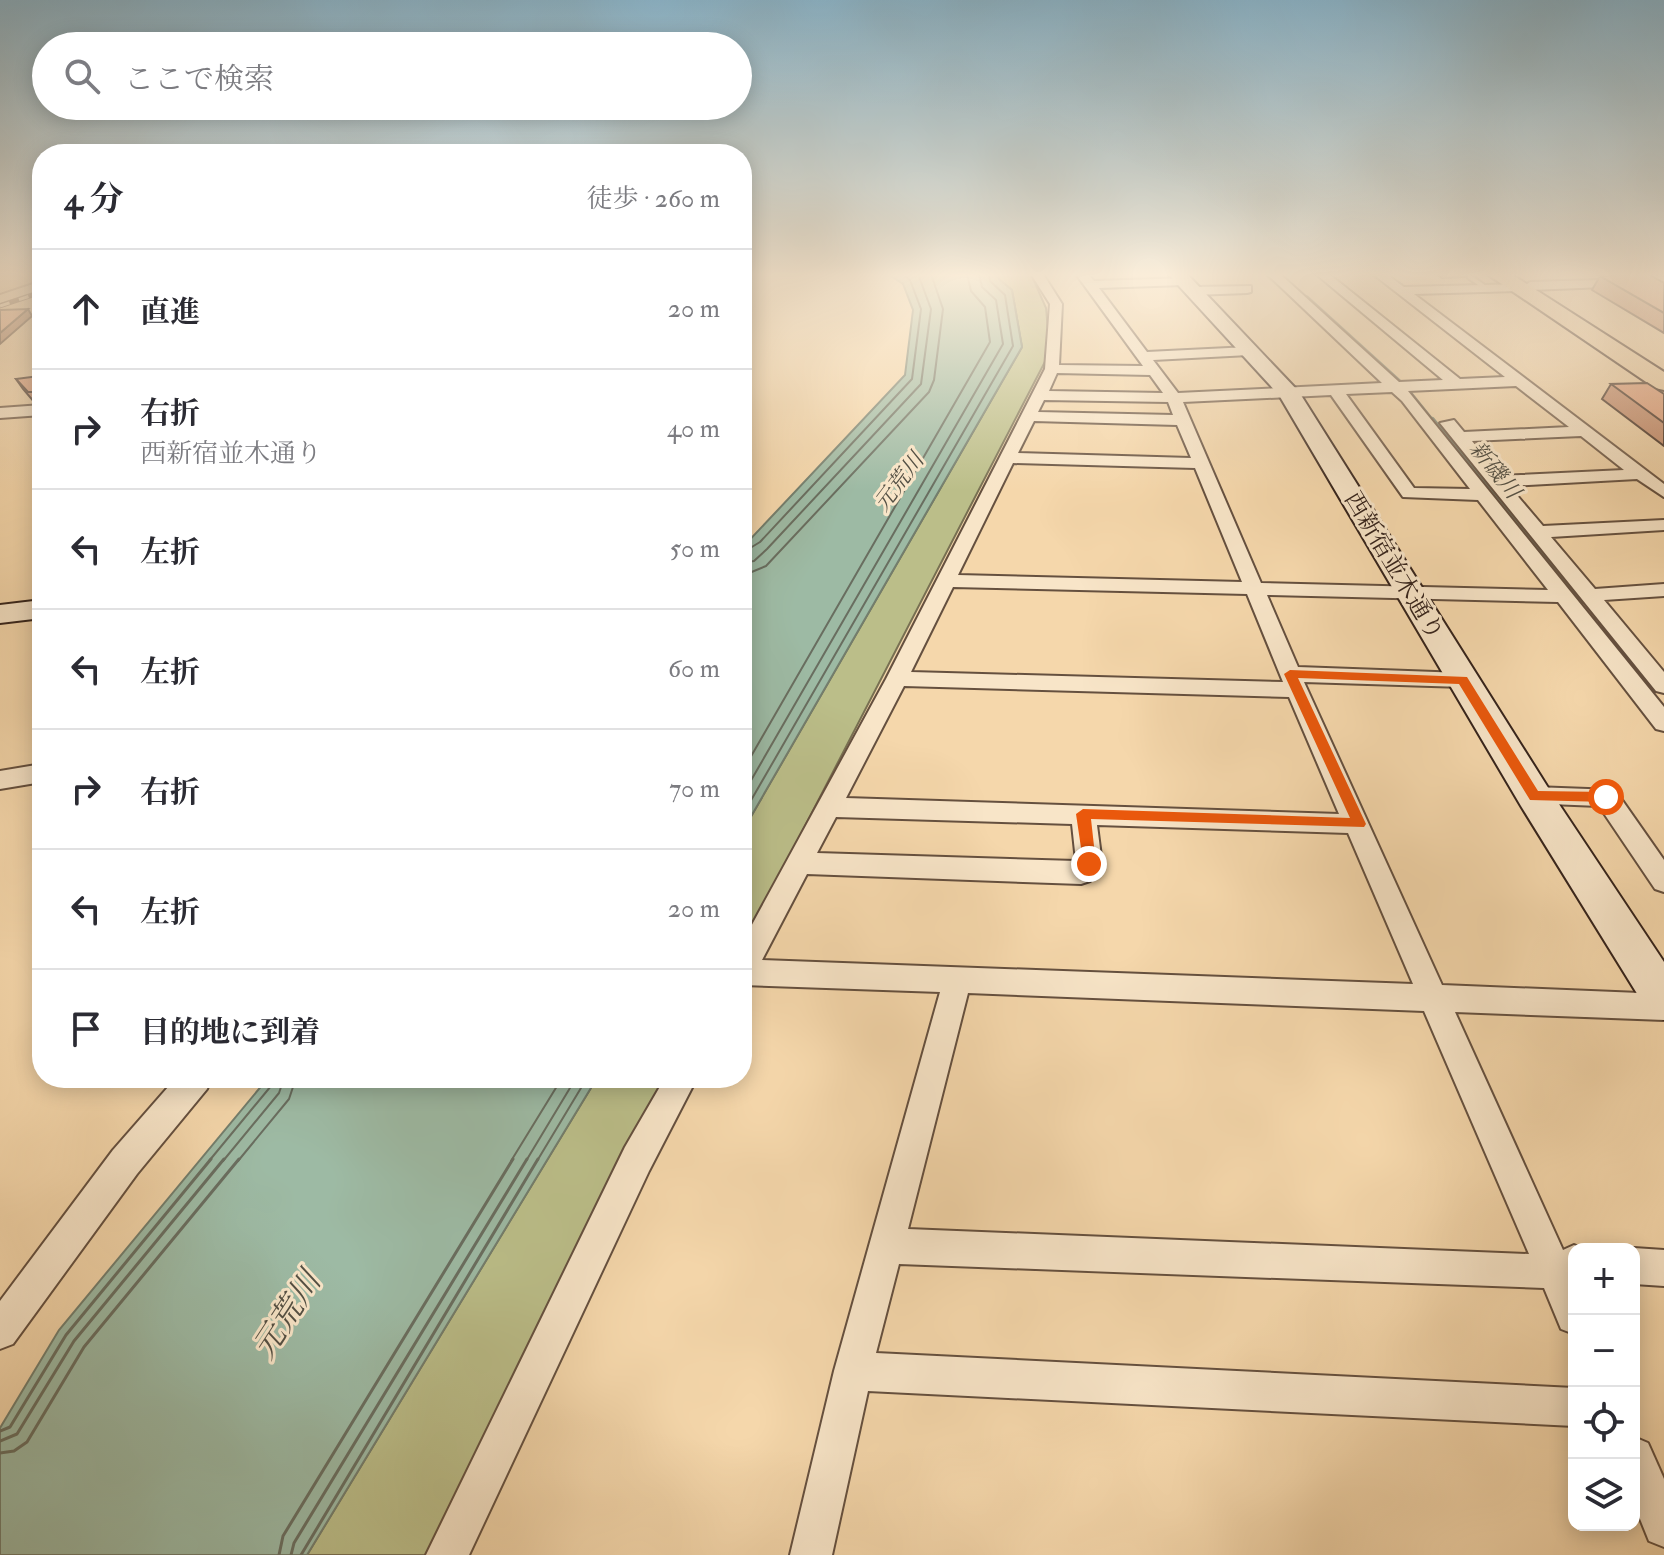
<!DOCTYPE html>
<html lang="ja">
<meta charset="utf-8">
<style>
:root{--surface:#fff;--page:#f2f2f3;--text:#2b2b33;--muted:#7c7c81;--line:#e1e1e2}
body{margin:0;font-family:"IM FELL Double Pica","Noto Serif JP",serif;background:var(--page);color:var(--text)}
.controls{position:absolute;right:24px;bottom:24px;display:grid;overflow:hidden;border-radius:16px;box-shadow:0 4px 20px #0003}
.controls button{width:72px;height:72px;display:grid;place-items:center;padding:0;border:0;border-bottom:2px solid var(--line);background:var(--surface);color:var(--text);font:40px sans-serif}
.stop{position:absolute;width:24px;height:24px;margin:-18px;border:6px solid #ea580c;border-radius:50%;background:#fff}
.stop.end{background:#ea580c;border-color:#fff;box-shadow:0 2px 8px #0008}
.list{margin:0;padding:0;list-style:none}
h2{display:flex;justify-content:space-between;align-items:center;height:104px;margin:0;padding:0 32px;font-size:34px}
h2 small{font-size:26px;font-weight:400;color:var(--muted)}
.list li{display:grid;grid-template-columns:52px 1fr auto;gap:24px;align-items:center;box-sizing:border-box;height:120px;padding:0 32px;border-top:2px solid var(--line)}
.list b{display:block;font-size:30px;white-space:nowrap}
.list p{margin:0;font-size:26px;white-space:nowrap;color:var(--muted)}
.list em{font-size:26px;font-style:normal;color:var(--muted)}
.icon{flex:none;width:44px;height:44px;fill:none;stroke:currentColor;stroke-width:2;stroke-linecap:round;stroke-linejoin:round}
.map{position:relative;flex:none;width:1664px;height:1555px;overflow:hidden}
.search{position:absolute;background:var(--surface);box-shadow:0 4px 20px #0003;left:32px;top:32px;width:720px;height:88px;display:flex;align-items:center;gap:20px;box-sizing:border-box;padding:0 28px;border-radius:44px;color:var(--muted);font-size:30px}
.panel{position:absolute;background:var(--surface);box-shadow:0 4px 20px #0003;left:32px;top:144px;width:720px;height:944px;border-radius:32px}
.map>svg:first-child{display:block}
.green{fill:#bbbe89;stroke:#787052;stroke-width:2}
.water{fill:#9dbaa4;stroke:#737e6d;stroke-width:2}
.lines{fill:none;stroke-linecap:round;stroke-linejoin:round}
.shore-far1{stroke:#696e60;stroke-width:2}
.shore{stroke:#696e60;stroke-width:3}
.stream-far1{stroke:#737e6d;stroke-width:5}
.stream{stroke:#737e6d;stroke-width:6}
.lane-casing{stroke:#65503f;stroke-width:4}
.street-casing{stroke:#65503f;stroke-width:4}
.secondary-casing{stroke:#35231b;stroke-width:4}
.primary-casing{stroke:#35231b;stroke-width:4}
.lane{fill:#f8e5c8;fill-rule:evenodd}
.street{fill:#f8e5c8;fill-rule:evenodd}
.secondary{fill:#f8e5c8;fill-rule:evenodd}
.primary{fill:#f5d7ab;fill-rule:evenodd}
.rail-casing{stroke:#35231b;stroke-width:5}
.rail{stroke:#f8e5c8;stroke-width:3;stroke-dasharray:10;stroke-linecap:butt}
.wall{fill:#c58a6b;stroke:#35231b;stroke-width:2}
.shaded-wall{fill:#a07057;stroke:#35231b;stroke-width:2}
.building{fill:#e5a07c;stroke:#35231b;stroke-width:2}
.route{fill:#ea580c}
.labels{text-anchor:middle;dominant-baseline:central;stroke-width:6;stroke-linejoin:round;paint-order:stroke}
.far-water-label{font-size:22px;font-style:italic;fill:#545044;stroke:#f8e5c8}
.street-label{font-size:24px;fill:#35231b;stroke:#f8e5c8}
.near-water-label{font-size:32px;font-style:italic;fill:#545044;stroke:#f8e5c8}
</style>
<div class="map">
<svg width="1664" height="1555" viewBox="0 0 1664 1555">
<rect width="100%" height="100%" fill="#f5d7ab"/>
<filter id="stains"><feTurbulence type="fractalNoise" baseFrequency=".0025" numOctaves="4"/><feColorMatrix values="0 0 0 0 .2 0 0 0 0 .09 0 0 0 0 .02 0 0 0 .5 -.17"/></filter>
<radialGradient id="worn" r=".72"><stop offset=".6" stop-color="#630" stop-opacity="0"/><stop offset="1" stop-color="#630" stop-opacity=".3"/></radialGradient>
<!-- green -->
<g class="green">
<path d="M993,274H1031L1046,308L1050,352L742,948V832L1022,347L1012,290Z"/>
<path d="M597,1078H676L446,1555H307Z"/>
</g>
<!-- water -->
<g class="water">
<path d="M888,274H993L1012,290L1022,347L742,832V548L905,375L913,310L903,284Z"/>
<path d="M268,1078H597L307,1555H0V1428L59,1330Z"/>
</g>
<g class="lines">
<!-- shore-far1 -->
<g class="shore-far1">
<path d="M742,553L760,542L912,379L921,309L910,280L903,274"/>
<path d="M742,563L754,561L767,549L921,384L931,309L918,274"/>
<path d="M742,576L766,566L929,392L934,380L943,309L931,274"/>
<path d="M742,772L990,342L985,307L971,291L967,274"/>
<path d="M742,796L1003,344L996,300L982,287L979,274"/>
<path d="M742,816L1013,346L1005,295L990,281L989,274"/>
<path d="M209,1161L271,1086L273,1078"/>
<path d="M223,1161L279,1093L284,1078"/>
<path d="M238,1161L289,1099L296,1078"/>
<path d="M511,1161L562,1078"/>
<path d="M526,1161L576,1078"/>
<path d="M537,1161L587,1078"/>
</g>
<!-- shore -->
<g class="shore">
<path d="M0,1431L10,1427L66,1335L211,1159"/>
<path d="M0,1441L17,1434L74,1341L224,1159"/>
<path d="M0,1453L14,1451L27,1442L84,1347L239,1159"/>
<path d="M279,1555L283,1536L513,1159"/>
<path d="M291,1555L294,1543L527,1159"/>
<path d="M301,1555L538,1159"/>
</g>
<!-- stream-far1 -->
<path class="stream-far1" d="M1307,298L1404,386L1433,422"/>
<!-- stream -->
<path class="stream" d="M1432,420L1580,603"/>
<!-- lane casing -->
<g class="lane-casing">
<path id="lane" d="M1468,276H1472L1489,288L1484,289L1468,278Z"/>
</g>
<!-- street casing -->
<g class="street-casing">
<g id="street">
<path d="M1031,274H1043L1062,304L1059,365L1143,366L1076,274H1088L1094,281L1187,278L1189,281L1183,285L1099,288L1147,352L1249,347L1256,351L1249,355L1153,360L1178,393L1382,383L1267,274H1280L1399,382L1443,380L1316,274H1329L1460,379L1505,377L1373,274H1386L1404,287L1521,284V290L1517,291L1414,294L1664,484V497L1637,479L1509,486L1543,526L1664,520V530L1551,537L1595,589L1664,584V596L1604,600L1664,672V693L1656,691L1440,423L1454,420L1464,432L1569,427L1516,386L1408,391L1664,707V731L1656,729L1558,602L1267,595L1298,667L1463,673L1474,680L1463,687L1304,682L1442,985L1664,994V1020L1455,1012L1563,1250L1574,1245L1583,1249H1574V1334L1561,1329L1544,1288L899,1264L876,1353L1574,1388V1426L868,1391L832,1555H790L834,1371L940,992L742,985V943L886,679L1045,369L1050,304ZM1057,373L1150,375L1163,393L1049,391ZM1392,392L1402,401L1470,489L1414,488L1346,394ZM1331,395L1403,497L1478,500L1548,590L1261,583L1183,402ZM1044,400L1168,402L1173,415L1038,412ZM1034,421L1177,425L1191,458L1018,453ZM1581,436L1624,470L1500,476L1472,441ZM1013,463L1195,468L1242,582L958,575ZM953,587L1247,594L1283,682L911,672ZM904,686L1289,697L1339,814L846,798ZM836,817L1072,824L1076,861L817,853ZM1097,825L1348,833L1413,984L762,960L807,874L1081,884L1090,881L1102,864ZM968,993L1424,1011L1529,1254L908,1229Z"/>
<path d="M1642,274L1664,277V286L1644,277Z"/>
<path d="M1633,279V285L1629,286L1530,290L1524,286L1530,282Z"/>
<path d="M42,281V289L0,303V295Z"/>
<path d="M1251,286V292L1247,293L1193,295L1187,291L1193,287Z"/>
<path d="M42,405V415L0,418V408Z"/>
<path d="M42,764V782L0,789V771Z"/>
<path d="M1534,787L1615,790L1664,860V892L1655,889L1599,806L1525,803L1522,796L1525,789Z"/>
<path d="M176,1078H211L207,1089L137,1174L13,1344L0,1349V1301L113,1150Z"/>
<path d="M665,1078H697L649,1171L469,1555H426L625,1147Z"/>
<path d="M1634,1248L1664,1250V1286L1634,1284Z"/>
<path d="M1634,1437L1648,1443L1664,1479V1547L1649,1541L1634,1504Z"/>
</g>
</g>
<!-- secondary casing -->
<g class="secondary-casing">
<g id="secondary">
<path d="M1168,274H1187L1299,392L1547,786L1664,962V1019L1649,1013L1521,806L1279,395Z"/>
<path d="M42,600V618L0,623V605Z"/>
</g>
</g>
<!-- primary casing -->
<g class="primary-casing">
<path id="primary" d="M1487,274H1511L1664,372V390L1655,388Z"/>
</g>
<!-- lane -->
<use href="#lane" class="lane"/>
<!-- street -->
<use href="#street" class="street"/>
<!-- secondary -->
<use href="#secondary" class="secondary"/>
<!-- primary -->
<use href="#primary" class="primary"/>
<!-- rail casing -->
<g class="rail-casing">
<path id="rail" d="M0,306L42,292"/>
</g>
<!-- rail -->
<use href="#rail" class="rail"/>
</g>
<!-- wall -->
<g class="wall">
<path d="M1436,274H1467L1465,277L1442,278Z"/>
<path d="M1600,276L1664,283V333L1592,290Z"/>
<path d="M16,379H42V410L38,403H35L23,389Z"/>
<path d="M1611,384L1664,394V446L1602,399Z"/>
</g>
<!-- shaded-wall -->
<path class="shaded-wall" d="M28,309L32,316L0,344V333Z"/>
<!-- building -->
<g class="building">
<path d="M1648,274L1664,283V313L1600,276Z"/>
<path d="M28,309L0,333V310Z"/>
<path d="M39,376L42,379V408L38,404L37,392H28L16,379Z"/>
<path d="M1647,383L1664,394V423L1611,384Z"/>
</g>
<!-- sky -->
<linearGradient id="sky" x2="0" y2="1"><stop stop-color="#8ab6cd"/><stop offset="0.56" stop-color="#faedd9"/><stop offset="1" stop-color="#faedd9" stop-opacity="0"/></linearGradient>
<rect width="1664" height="491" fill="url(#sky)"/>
<!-- route -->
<path class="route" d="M1290,670L1467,677L1538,791L1606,792L1612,797L1606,802L1530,800L1459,684L1298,678L1366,824L1364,827L1091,819L1096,864L1089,870L1084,868L1076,814L1083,809L1350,818L1284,674Z"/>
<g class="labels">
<!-- far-water labels -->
<g class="far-water-label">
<text transform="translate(1495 470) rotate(51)">新磯川</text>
<text transform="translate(899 482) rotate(-53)">元荒川</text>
</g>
<!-- street labels -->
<g class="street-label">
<text transform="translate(1394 566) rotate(59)">西新宿並木通り</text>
</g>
<!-- near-water labels -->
<g class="near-water-label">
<text transform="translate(287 1315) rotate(-57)">元荒川</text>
</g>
</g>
<rect width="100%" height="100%" filter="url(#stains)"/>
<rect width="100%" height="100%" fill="url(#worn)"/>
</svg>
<div class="controls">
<button>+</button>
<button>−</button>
<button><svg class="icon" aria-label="locate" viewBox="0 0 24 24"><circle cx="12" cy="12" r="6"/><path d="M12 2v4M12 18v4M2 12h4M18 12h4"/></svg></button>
<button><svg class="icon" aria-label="layers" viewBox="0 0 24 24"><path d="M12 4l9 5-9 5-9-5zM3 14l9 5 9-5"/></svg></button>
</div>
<div class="stop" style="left:1606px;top:797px"></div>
<div class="stop end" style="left:1089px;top:864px"></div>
<div class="search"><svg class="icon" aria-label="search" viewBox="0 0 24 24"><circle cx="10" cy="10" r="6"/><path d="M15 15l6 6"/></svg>ここで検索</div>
<section class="panel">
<h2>4 分<small>徒歩 · 260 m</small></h2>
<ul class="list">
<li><svg class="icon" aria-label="ahead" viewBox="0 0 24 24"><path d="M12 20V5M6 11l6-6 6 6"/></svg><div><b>直進</b></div><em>20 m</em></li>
<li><svg class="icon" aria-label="right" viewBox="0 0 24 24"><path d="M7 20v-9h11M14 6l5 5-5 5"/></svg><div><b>右折</b><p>西新宿並木通り</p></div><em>40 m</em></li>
<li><svg class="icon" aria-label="left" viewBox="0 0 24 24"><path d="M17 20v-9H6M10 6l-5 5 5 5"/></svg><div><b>左折</b></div><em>50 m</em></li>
<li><svg class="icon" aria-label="left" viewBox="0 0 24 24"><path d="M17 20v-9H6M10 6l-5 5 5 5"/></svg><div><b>左折</b></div><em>60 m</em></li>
<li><svg class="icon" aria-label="right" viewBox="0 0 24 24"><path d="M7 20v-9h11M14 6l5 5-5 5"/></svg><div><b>右折</b></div><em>70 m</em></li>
<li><svg class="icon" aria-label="left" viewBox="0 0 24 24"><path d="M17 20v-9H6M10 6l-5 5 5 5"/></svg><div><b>左折</b></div><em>20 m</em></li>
<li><svg class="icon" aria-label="arrive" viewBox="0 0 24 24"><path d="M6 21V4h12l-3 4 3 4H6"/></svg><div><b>目的地に到着</b></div></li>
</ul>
</section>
</div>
